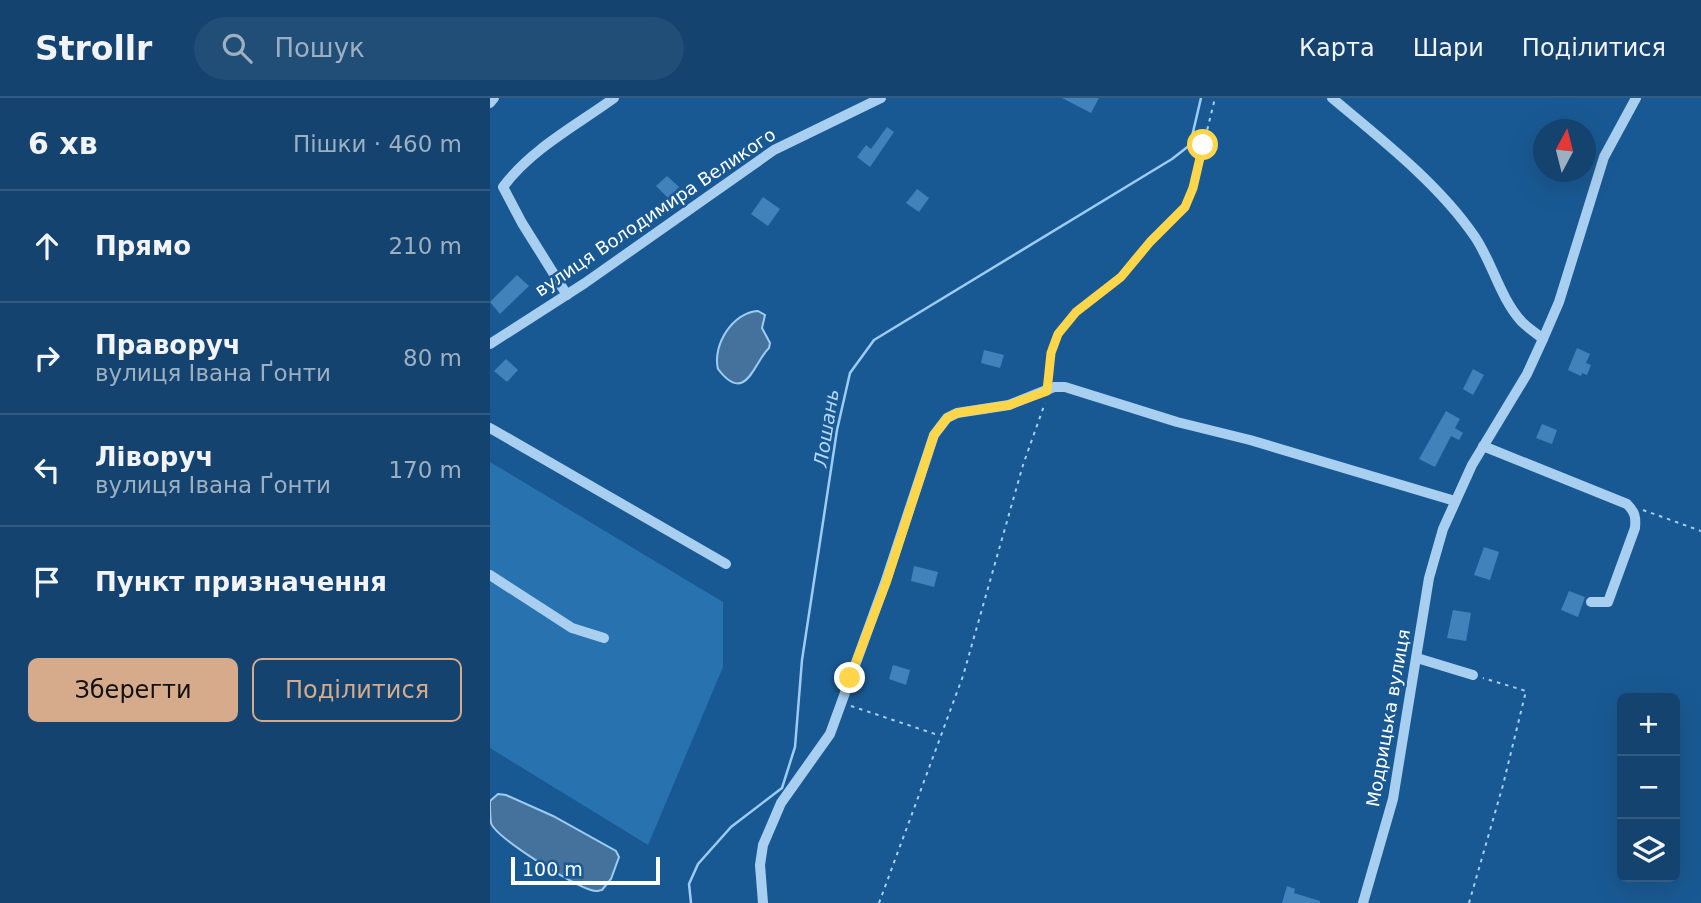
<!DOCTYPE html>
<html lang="uk">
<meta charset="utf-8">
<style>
:root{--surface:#13436e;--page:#204e76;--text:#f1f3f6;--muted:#9db0c2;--line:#325c81;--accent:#d6ab8b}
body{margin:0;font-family:"DejaVu Sans",sans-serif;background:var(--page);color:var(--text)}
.controls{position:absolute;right:21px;bottom:21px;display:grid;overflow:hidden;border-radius:10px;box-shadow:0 7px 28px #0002}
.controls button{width:63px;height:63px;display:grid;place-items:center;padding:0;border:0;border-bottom:2px solid var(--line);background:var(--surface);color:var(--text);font:35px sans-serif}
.compass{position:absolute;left:1043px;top:21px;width:63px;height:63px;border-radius:50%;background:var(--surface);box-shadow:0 7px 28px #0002;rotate:7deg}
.scale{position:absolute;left:21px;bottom:18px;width:149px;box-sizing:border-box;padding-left:7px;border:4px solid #fff;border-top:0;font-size:19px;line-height:24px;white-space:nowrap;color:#fff;-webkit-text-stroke:5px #195993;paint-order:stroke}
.stop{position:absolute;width:21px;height:21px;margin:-16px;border:5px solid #ffd54a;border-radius:50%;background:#fff}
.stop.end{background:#ffd54a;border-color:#fff;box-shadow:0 2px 7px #0008}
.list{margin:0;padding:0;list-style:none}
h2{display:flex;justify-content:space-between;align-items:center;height:91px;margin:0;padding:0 28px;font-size:30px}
h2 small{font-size:23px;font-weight:400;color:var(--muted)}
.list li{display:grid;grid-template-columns:46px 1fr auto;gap:21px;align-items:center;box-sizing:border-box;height:112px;padding:0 28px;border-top:2px solid var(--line)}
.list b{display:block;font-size:26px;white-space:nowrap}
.list p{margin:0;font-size:23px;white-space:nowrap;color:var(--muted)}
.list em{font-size:23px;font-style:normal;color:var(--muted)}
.actions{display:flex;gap:14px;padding:21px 28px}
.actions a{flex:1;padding:16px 0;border:2px solid var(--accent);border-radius:10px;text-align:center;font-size:24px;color:var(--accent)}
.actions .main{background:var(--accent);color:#111}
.icon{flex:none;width:38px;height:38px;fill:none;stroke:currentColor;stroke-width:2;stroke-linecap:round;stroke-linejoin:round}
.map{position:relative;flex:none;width:1211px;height:805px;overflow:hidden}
header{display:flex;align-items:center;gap:42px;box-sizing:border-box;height:98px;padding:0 35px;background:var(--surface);border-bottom:2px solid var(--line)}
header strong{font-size:33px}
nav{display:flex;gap:38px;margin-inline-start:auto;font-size:24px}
.search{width:490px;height:63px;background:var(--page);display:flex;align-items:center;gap:18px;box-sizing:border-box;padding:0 24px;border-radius:38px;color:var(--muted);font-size:26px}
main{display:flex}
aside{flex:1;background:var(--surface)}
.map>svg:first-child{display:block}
.green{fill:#2872b0}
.water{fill:#45729c;stroke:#9cccf2;stroke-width:2}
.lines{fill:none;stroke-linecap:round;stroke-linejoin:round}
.stream{stroke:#9cccf2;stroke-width:2.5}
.building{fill:#4182ba}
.path{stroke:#a9cff0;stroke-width:2;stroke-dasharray:3.5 5;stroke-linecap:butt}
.minor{stroke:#a9cff0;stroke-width:10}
.route{stroke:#ffd54a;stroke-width:9}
.labels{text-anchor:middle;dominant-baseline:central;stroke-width:5;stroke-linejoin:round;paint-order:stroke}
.street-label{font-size:18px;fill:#fff;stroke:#195993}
.water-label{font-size:19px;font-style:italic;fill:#b5d9f7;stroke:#195993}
</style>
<header>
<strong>Strollr</strong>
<div class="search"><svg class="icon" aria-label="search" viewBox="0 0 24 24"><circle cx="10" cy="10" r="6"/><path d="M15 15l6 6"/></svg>Пошук</div>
<nav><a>Карта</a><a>Шари</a><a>Поділитися</a></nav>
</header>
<main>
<aside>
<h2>6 хв<small>Пішки · 460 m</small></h2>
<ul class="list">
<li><svg class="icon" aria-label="ahead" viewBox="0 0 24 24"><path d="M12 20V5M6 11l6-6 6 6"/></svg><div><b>Прямо</b></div><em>210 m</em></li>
<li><svg class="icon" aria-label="right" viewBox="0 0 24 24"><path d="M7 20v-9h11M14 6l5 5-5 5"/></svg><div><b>Праворуч</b><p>вулиця Івана Ґонти</p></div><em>80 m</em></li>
<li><svg class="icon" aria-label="left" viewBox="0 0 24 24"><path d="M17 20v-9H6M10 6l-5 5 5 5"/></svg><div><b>Ліворуч</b><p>вулиця Івана Ґонти</p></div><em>170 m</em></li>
<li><svg class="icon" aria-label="arrive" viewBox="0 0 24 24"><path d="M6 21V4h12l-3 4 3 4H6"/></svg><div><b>Пункт призначення</b></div></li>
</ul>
<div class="actions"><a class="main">Зберегти</a><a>Поділитися</a></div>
</aside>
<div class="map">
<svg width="1211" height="805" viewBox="0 0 1211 805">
<rect width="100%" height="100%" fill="#195993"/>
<!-- green -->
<path class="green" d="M0,364L233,504V569L158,747L0,650Z"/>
<!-- water -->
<g class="water">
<path d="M268,213L275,217L272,230L280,245L279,250C264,264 256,308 228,271C222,247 243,214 268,213Z"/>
<path d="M8,696L16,697L63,718L126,753L129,759L121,781L112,792C106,793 107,794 101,792C84,788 6,740 1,725C0,719 0,709 0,703Z"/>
</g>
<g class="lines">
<!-- stream -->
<path class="stream" d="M201,805L199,786L208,766L241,729L292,690L305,649L312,562L347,332L360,275L384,242L682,61L700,47L711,0"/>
</g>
<!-- building -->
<g class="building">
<path d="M572,0H609L601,15Z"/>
<path d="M397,29L404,34L380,69L367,59L376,47L381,51Z"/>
<path d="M177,78L189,89L178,100L166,88Z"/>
<path d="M427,91L439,100L429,114L416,105Z"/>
<path d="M273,99L290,111L278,128L261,116Z"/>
<path d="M27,177L39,188L10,216L0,204Z"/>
<path d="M1087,250L1100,256L1096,265L1101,267L1097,277L1092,275L1091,278L1078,272Z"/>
<path d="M494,252L514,257L510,270L491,265Z"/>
<path d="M16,261L28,272L17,284L4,273Z"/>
<path d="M983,271L994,277L983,297L973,291Z"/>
<path d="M956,313L970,321L965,330L973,335L969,342L961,338L945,369L929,361Z"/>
<path d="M1052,326L1067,332L1062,346L1046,340Z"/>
<path d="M994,449L1009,454L1000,482L984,477Z"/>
<path d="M424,468L448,474L444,489L421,483Z"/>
<path d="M1079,493L1095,499L1088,519L1071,512Z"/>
<path d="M963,512L981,515L976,543L957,540Z"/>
<path d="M403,567L420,572L416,587L399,581Z"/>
<path d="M797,788L805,791L804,795L830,803V805H792Z"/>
</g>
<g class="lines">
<!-- path -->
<g class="path">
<path d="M558,279L563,245L576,223L631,179L659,144L695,109L703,90L725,0"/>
<path d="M1153,412L1211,433"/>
<path d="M361,608L448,637"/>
<path d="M389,805L473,578L533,367L555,305"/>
<path d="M979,805L1013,687L1036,593L993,580"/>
</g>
<!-- minor -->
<g class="minor">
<path d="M842,0C891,41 949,86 985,139C1003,166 1010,200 1032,224C1038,230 1046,235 1053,241"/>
<path d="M0,5L4,0"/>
<path d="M77,197L32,125L13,89C41,51 87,27 124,0"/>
<path d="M0,246L95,185L284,52L391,0"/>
<path d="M0,330L236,466"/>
<path d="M993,348L1137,406C1145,414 1146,419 1145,430L1118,504H1101"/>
<path d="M0,477L82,530L114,540"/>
<path d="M927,560L983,577"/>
<path d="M273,805L270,767L273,747L291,705L340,636L395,485L444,337L457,320L467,315L519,307L564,289H575L687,324L760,342L965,403"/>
<path d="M873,805L903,701L939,480L953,431L982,367L1037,276L1053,241L1069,204L1114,59L1146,0"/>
</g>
</g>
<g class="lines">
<!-- route -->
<path class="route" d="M360,580L396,485L444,337L457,320L467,315L519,307L557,293L561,255L568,236L586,214L631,179L660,144L695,109L703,90L713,47"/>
</g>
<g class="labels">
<!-- street labels -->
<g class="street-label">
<text transform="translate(165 114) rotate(-34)">вулиця Володимира Великого</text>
<text transform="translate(898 620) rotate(-80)">Модрицька вулиця</text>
</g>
<!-- water labels -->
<g class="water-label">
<text transform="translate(336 330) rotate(-81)">Лошань</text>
</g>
</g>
</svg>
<div class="controls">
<button>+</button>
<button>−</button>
<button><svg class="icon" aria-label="layers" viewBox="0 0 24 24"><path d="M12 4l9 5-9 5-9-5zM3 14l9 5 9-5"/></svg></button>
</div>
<svg class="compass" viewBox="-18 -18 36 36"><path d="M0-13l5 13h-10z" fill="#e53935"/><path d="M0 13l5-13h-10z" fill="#9db0c2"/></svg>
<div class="scale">100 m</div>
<div class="stop" style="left:713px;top:47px"></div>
<div class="stop end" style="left:360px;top:580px"></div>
</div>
</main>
